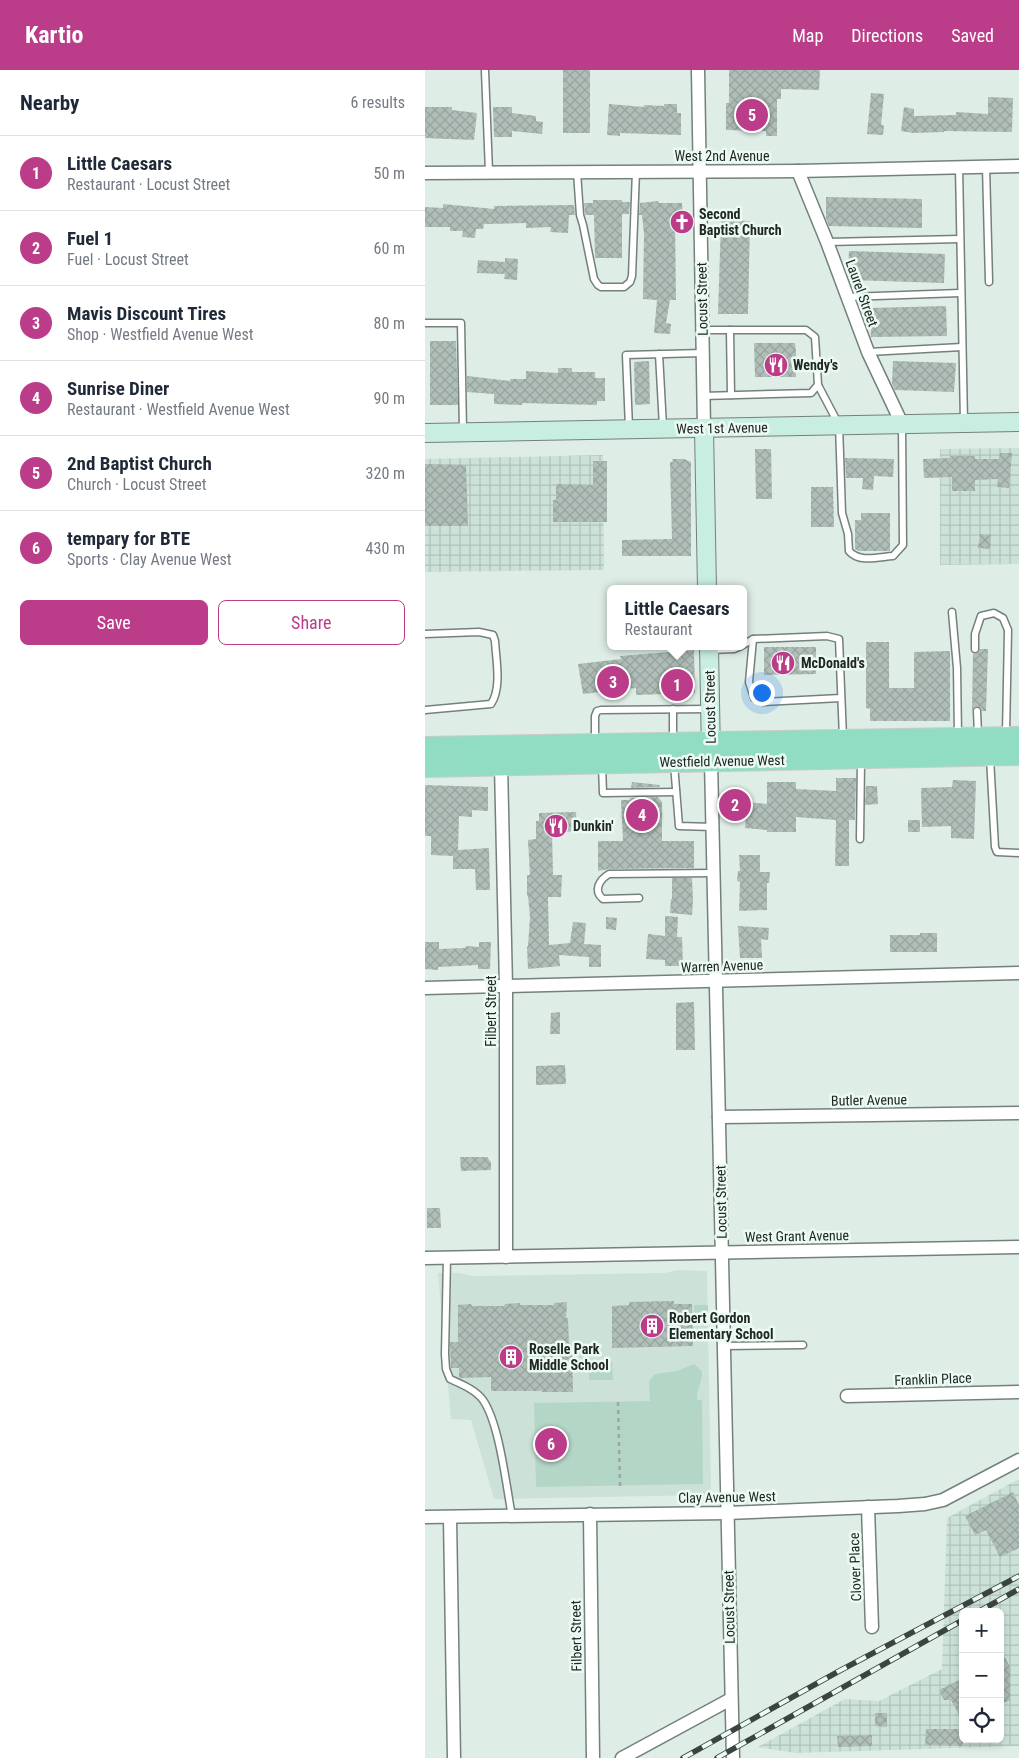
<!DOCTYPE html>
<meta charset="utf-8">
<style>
:root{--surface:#fff;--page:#f2f2f3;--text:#1f2937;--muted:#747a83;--line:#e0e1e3;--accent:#bb3d89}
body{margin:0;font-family:"Roboto Condensed",sans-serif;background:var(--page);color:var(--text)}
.controls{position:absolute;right:15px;bottom:15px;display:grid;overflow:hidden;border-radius:8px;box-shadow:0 2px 8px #0003}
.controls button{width:45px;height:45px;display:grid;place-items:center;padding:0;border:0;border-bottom:1px solid var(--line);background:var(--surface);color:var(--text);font:25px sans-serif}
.you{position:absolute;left:336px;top:622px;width:18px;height:18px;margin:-12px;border:4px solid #fff;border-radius:50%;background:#1a73e8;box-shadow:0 0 0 8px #1a73e833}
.badge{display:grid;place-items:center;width:32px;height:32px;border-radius:50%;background:var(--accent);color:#fff;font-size:16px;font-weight:700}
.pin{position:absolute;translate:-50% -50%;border:2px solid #fff;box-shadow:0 1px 5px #0006}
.popup{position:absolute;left:182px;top:515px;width:140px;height:65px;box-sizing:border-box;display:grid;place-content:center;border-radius:8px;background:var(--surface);filter:drop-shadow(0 1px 4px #0005);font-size:16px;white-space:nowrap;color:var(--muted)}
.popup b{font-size:19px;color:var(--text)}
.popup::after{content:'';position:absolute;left:50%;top:100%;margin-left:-10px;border:10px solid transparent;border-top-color:var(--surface)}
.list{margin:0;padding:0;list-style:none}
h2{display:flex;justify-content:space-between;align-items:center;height:65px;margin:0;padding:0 20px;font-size:21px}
h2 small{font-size:16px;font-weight:400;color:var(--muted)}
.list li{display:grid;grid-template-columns:32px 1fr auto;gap:15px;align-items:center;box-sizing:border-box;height:75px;padding:0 20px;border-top:1px solid var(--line)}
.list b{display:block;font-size:19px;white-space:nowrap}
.list p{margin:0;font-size:16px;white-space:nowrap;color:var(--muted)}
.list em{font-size:16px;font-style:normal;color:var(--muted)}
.actions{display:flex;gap:10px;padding:15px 20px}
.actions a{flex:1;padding:11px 0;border:1px solid var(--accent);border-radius:8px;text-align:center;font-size:18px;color:var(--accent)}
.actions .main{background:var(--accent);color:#fff}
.icon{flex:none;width:28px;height:28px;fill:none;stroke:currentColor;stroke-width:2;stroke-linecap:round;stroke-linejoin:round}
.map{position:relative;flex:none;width:594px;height:1688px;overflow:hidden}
header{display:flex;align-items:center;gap:30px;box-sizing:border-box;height:70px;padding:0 25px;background:var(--accent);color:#fff}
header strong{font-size:24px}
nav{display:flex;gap:28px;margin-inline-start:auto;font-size:18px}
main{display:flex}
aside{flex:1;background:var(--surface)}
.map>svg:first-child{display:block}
.built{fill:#cce2d8}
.industrial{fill:url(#industrial-grid);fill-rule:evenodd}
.park{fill:#b4d6c7}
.building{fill:url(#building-cross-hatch)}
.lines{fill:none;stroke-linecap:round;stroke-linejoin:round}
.lane-casing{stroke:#74817b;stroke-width:9}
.street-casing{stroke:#74817b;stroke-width:15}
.secondary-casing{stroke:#74817b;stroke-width:20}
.primary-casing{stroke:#cacbca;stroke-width:22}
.path{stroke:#9ca8a2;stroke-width:2.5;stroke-dasharray:4 4;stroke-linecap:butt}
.lane{stroke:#fff;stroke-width:6}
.street{stroke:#fff;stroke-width:12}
.secondary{stroke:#c8eee1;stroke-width:18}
.primary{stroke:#91ddc4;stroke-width:20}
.rail-casing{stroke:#3c4440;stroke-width:5.5}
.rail{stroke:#ebfaf3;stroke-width:4;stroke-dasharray:11;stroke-linecap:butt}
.labels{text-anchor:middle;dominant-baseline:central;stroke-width:5;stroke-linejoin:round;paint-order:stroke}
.street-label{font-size:14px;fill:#212724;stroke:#ebfaf3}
.poi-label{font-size:14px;font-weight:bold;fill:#212724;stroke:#ebfaf3;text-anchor:start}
</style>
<header>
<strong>Kartio</strong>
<nav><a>Map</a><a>Directions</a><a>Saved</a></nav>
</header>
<main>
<aside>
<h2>Nearby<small>6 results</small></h2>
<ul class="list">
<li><span class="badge">1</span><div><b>Little Caesars</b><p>Restaurant · Locust Street</p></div><em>50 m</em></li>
<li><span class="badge">2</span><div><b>Fuel 1</b><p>Fuel · Locust Street</p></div><em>60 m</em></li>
<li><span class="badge">3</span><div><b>Mavis Discount Tires</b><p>Shop · Westfield Avenue West</p></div><em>80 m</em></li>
<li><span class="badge">4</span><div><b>Sunrise Diner</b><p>Restaurant · Westfield Avenue West</p></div><em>90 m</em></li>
<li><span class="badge">5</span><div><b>2nd Baptist Church</b><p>Church · Locust Street</p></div><em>320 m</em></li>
<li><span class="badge">6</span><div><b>tempary for BTE</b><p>Sports · Clay Avenue West</p></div><em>430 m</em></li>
</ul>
<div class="actions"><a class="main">Save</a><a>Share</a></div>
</aside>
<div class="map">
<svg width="594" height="1688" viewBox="0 0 594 1688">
<defs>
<pattern id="industrial-grid" width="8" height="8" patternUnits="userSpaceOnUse" patternTransform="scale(1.25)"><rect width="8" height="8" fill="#cce2d8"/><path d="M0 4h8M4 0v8" fill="none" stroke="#afc2b9"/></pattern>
<pattern id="building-cross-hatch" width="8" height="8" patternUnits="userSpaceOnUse" patternTransform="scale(1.25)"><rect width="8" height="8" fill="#b0beb8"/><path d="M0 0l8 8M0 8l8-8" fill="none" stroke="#97a39e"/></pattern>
</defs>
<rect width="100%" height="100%" fill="#deede6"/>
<!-- built -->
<path class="built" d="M253,1200L282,1201L286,1423L283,1425L69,1429L46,1350L26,1349L13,1203H35L47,1206L240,1203Z"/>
<!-- industrial -->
<g class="industrial">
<path d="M594,378V494L515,495V379Z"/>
<path d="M178,385L179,500L0,502V389Z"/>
<path d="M594,1409V1676L370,1683L333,1677L420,1629L454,1631L517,1599L522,1448ZM538,1542H575V1669H538Z"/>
</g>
<!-- park -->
<g class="park">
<rect x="269" y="1235" width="14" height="17"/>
<path d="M187,1292L188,1310H164V1293Z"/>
<path d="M269,1294L277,1301C278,1311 271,1319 272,1330H277L278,1414L111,1417L109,1333L225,1331L224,1311L230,1304L252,1301Z"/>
</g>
<!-- building -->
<g class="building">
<rect x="138" y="0" width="27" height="63"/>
<path d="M304,0H395L394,20L356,19V29H352V66H341V61L301,60V33H304Z"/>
<path d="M446,23L459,24L456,55H459L458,65L442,64Z"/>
<path d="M563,27L588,28L587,62L519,61V62L488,63L476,61L479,37L489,39V46L531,45V42L563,44Z"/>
<path d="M184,34L219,37V35L239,36V34H252V43H256V65L195,63V66L182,65Z"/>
<path d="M0,37H27V40L52,43L49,70L0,68Z"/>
<path d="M68,37H87V43L111,46V51L118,52L117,64L87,61V67H69Z"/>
<path d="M401,127L497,129V158L404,156L401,148Z"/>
<path d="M168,130H197V132H205L204,144H197V188H170L169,145H160L159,133H168Z"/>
<path d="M233,131L234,133H257L258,151H250L251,230H245L241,253L246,254L245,264L229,263L232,230L218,229L219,164L217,145H214L215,133Z"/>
<path d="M18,134L69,139V136L149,135L150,145H144L143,163L125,162L126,157L101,158V153L59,154L58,159H51L50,168L37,167L38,161H25V157H0V137L18,138Z"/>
<path d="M296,150L325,151L323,244H293Z"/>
<path d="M424,181L520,184L519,213L425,210L423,205Z"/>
<path d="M80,188L93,189L92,210L79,209L80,204L52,203L53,190L80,192Z"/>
<path d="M521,236L522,266L446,267L445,238Z"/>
<path d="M5,271H31L33,335H5Z"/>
<path d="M329,273H370L371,282V307H330Z"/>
<path d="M224,291L225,334L210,335L209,292Z"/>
<path d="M468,291L531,293L529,322L470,320L467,314Z"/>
<path d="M133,298H147V302H170V308H180V331H172V335L97,333V335L69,334V324L42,322V306L85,311V309H101V301L133,303Z"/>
<path d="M330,379H346L347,429H331Z"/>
<path d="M575,383H587L584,418L572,417L573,409L550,410V421H527V407L499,408L498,389L526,388V386H550V389H574Z"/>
<path d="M420,388L469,389L468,407L449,406L448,420L437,419L438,408H421Z"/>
<path d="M247,389H259L266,392V486H197V470L247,469L245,392H248Z"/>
<path d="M168,391H182V452H128V430H131V414L168,415Z"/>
<path d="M0,394L41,395L43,456H0Z"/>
<path d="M386,417H408L409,457H386Z"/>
<path d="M436,443H465V481H433L430,479V450H436Z"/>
<path d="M555,464L566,465L565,479L553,478Z"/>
<path d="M441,572H464V618H489V582L525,581V651H445V639L441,638Z"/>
<path d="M339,577H391V604L339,605Z"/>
<path d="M555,579H563L561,641H557L556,638L552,636L549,637L547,641L548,584L553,583Z"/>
<path d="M269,580L270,623L211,625V618L158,624L153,594L196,589L195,586Z"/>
<path d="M411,708H431L430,750H424V796H410L411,750L371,747V762H342V760L320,758L322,732L342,734V712H371V719L411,721Z"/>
<path d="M528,710L551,711L549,769L526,768V756L497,757L496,718L527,717Z"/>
<path d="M207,712L235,715L234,717L206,718Z"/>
<path d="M0,715L63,717V741L47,740V747L34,746L33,780L64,778L65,820H51L50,799H28V786L6,785V766H0Z"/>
<path d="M441,716H452L453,734L440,735Z"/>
<path d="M233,727L237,732V771H269V798L184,799L173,801V771H198L196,730H205V728Z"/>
<path d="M151,742L152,761L127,763L128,805H137L136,827H123L124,875L145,873L148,852L161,853L159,874L176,875V897H164V887L134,885L135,896L103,899L102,877L103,876L105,847L103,826H102V805H105L103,770L111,769V751H114V743Z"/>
<rect x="483" y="750" width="12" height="12"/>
<path d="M314,785H335V802H345L344,813H342V840L314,841L315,812L312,811L313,801H315Z"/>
<path d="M247,808H267L268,831L267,845L245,843L246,829H247Z"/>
<path d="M240,846L253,847L252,867H257L258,896H240V890L221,889L223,864L240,866Z"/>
<path d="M181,847L192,848L191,860L181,859Z"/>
<path d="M313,856L344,858L343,870L336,869L337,888H315Z"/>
<path d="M495,863H512V882H465V865H495Z"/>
<path d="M0,872H14V879L40,878L41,876L54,877V872H66L65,899H53V895L13,897V900L0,899Z"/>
<path d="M269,932L270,980H251V933Z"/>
<path d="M135,942V964H125L126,943Z"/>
<path d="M140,995L141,1014L111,1015V996Z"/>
<path d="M35,1087H62L66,1092V1100L36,1101Z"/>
<path d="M2,1138H15L16,1158H2Z"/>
<path d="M249,1231V1234H267L268,1276L187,1278V1236L204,1235V1232Z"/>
<path d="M142,1232L141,1248H143L144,1275H147L148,1322H117V1321H66V1307L34,1308V1298H26L25,1272H33V1235L46,1234L47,1236H79L80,1234L95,1233V1235H129V1233Z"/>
<path d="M588,1422L594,1435V1478L575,1487L561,1460L550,1465L540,1446Z"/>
<path d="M575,1578L585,1597V1630L575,1635Z"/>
<path d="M538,1608V1652L526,1630H519L514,1620Z"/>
<path d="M450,1643H462V1657L450,1656Z"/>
<path d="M501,1659H538V1676L500,1675Z"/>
<path d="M447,1665V1676L413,1677L412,1666Z"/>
</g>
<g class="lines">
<!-- lane casing -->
<g class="lane-casing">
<g id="lane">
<path d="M60,1L64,102"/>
<path d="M561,96L564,212"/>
<path d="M534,97L539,352"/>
<path d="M152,102L155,145L158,155L169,209L173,215L176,217H199L205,212L207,206L211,101"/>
<path d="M402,172L535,169"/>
<path d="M423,227L535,223"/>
<path d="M0,253H36L38,361"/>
<path d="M277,260H381L390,267L393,315L386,323L278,326"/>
<path d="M305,260L306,325"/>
<path d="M443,282L537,277"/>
<path d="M234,284L238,357"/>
<path d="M393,315L414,355L417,443L423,464L424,481C434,493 454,487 468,486L478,475L477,356"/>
<path d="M204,358L201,285L278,283"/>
<path d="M527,542L532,598L533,666"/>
<path d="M0,564L54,562L68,565L70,571C71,590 77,618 66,634L0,640"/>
<path d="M328,569L324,612L329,628L338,632L416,628"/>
<path d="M318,575L328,569L402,566L414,569L418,668"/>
<path d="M550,579V564L556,546L569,543L578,548L583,560L581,665"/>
<path d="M285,580L309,579L316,576"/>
<path d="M248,639V670"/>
<path d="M552,641L553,664"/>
<path d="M170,672V646L172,641L176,640L284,639"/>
<path d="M565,688L570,777L572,782L594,783"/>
<path d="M249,694L254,756L288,757"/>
<path d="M177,695L178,723L251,722"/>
<path d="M435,769L436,690"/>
<path d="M214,828L178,829C168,821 174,810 184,804L289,803"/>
<path d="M22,1187L20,1284L21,1299L25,1309C36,1314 51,1320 58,1330C75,1355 81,1416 87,1446"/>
<path d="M299,1276L378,1275"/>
</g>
</g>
<!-- street casing -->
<g class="street-casing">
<g id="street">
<path d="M273,0L279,358"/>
<path d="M373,101L402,172L443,282L477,354"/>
<path d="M0,103L373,101L594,96"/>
<path d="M286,691L308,1688"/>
<path d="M76,695L81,917V1187"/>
<path d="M0,918L594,903"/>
<path d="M294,1047L594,1043"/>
<path d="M0,1188L594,1177"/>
<path d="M422,1326L594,1322"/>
<path d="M443,1437L447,1557"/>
<path d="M165,1444L168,1688"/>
<path d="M0,1447L302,1443L473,1436L500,1434L518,1430L594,1390"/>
<path d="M25,1448L29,1688"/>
<path d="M197,1688L306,1629"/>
</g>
</g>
<!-- secondary casing -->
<g class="secondary-casing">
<g id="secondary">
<path d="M279,358L282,519"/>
<path d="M0,363L594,352"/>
<path d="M284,576L286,686"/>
</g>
</g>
<!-- primary casing -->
<g class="primary-casing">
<g id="primary">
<path d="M0,677L594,667"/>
<path d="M0,697L594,685"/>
</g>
</g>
<!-- path -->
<path class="path" d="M193,1332L195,1416"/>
<!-- lane -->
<use href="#lane" class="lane"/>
<!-- street -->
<use href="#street" class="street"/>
<!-- secondary -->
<use href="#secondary" class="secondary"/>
<!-- primary -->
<use href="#primary" class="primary"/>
<!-- rail casing -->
<g class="rail-casing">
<g id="rail">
<path d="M553,1542L594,1519"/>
<path d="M258,1688L416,1600L594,1506"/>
<path d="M292,1688L538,1550"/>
</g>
</g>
<!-- rail -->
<use href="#rail" class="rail"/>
</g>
<!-- icons -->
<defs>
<g id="church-disc" transform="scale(1.25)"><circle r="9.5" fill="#bb3d89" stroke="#ebfaf3"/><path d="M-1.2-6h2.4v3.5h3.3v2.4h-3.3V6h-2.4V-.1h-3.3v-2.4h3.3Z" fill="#fff"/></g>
<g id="restaurant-disc" transform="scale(1.25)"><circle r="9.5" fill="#bb3d89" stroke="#ebfaf3"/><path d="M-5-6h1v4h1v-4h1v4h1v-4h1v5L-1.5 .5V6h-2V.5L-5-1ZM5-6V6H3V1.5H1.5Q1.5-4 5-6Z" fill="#fff"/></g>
<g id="building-disc" transform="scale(1.25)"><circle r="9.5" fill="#bb3d89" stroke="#ebfaf3"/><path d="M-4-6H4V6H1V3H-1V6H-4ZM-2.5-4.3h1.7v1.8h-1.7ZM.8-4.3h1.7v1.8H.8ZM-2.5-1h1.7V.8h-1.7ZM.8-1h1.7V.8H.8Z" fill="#fff"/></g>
</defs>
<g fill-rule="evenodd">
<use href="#church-disc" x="257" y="152"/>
<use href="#restaurant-disc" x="351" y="295"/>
<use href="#restaurant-disc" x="358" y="593"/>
<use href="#restaurant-disc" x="131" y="756"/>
<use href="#building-disc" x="227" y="1256"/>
<use href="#building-disc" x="86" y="1287"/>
</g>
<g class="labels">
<!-- street labels -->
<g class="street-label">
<text x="297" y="86">West 2nd Avenue</text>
<text transform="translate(437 223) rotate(70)">Laurel Street</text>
<text transform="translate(277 229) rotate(-91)">Locust Street</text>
<text transform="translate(297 358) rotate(-1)">West 1st Avenue</text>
<text transform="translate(285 637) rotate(-91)">Locust Street</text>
<text transform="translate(297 691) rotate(-1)">Westfield Avenue West</text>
<text transform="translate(297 896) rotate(-2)">Warren Avenue</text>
<text transform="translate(66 941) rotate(-90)">Filbert Street</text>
<text transform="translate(444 1030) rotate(-1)">Butler Avenue</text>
<text transform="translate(296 1132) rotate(-91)">Locust Street</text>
<text transform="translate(372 1166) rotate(-1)">West Grant Avenue</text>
<text transform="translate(508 1309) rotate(-2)">Franklin Place</text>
<text transform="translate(302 1427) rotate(-1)">Clay Avenue West</text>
<text transform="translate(430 1497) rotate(-92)">Clover Place</text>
<text transform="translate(304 1537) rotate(-91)">Locust Street</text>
<text transform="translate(151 1566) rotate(-91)">Filbert Street</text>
</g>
<!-- poi labels -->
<g class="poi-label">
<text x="274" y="144">Second<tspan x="274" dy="16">Baptist Church</tspan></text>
<text x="368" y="295">Wendy's</text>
<text x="376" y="593">McDonald's</text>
<text x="148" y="756">Dunkin'</text>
<text x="244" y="1248">Robert Gordon<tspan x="244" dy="16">Elementary School</tspan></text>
<text x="104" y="1279">Roselle Park<tspan x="104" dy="16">Middle School</tspan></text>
</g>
</g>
</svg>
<div class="controls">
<button>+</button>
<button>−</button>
<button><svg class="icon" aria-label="locate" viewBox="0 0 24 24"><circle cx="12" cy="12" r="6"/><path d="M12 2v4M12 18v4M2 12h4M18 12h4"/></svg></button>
</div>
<div class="you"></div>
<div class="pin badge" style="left:252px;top:615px">1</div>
<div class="popup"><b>Little Caesars</b>Restaurant</div>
<div class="pin badge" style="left:310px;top:735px">2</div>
<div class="pin badge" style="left:188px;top:612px">3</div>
<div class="pin badge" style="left:217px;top:745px">4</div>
<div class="pin badge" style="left:327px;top:45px">5</div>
<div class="pin badge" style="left:126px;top:1374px">6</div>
</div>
</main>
